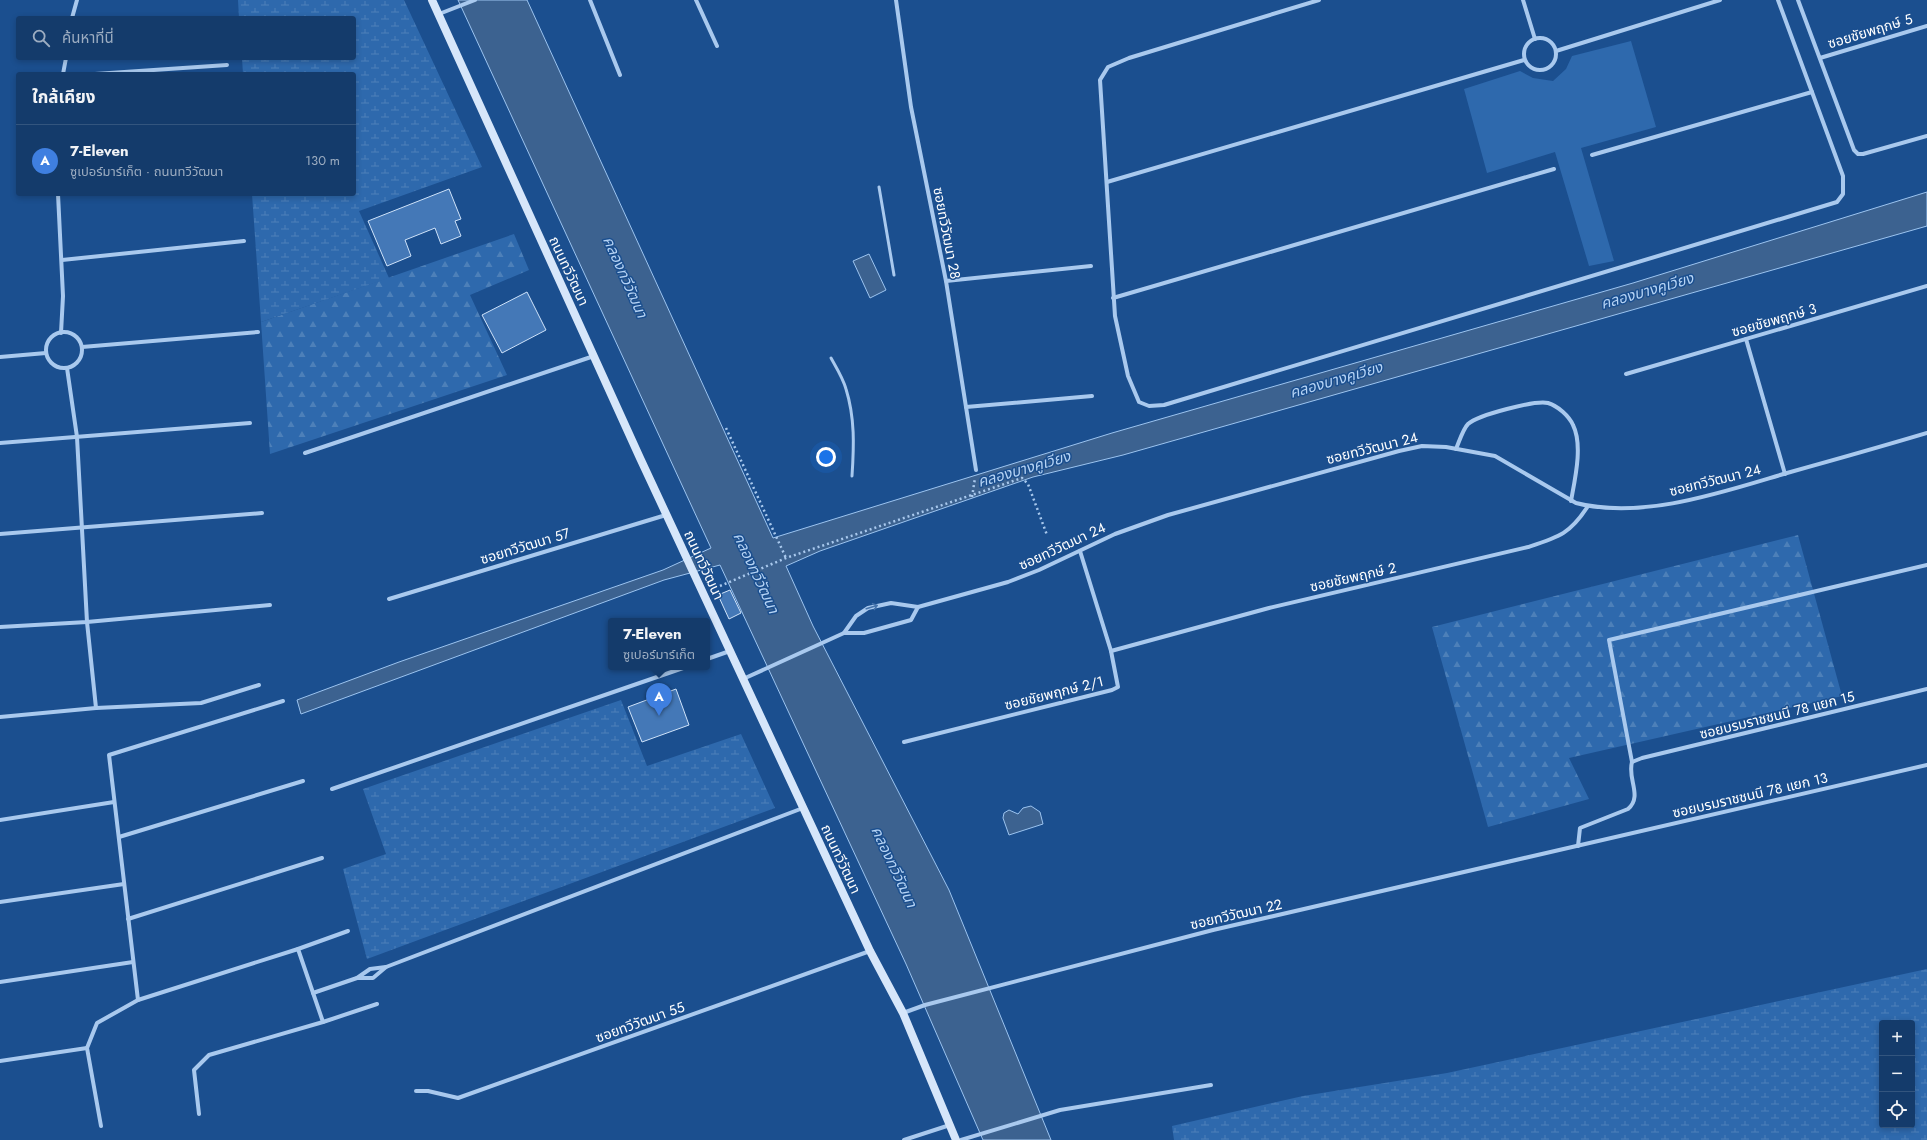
<!DOCTYPE html>
<html lang="th">
<meta charset="utf-8">
<style>
:root{--surface:#143b6b;--page:#1d4271;--text:#f1f3f6;--muted:#9dadc1;--line:#33557e;--accent:#8bbbb9}
body{margin:0;font-family:Jost,"Noto Sans Thai",sans-serif;background:var(--page);color:var(--text)}
.controls{position:absolute;right:12px;bottom:12px;display:grid;overflow:hidden;border-radius:4px;box-shadow:0 2px 6px #0003}
.controls button{width:36px;height:36px;display:grid;place-items:center;padding:0;border:0;border-bottom:1px solid var(--line);background:var(--surface);color:var(--text);font:20px sans-serif}
.you{position:absolute;left:826px;top:457px;width:14px;height:14px;margin:-10px;border:3px solid #fff;border-radius:50%;background:#1a73e8;box-shadow:0 0 0 6px #1a73e833}
.badge{display:grid;place-items:center;width:26px;height:26px;border-radius:50%;background:var(--accent);color:#fff;font-size:13px;font-weight:700}
.pin{position:absolute;translate:-50% -33px;filter:drop-shadow(0 1px 2px #0008)}
.pin::after{content:'';position:absolute;top:21px;width:14px;height:12px;background:inherit;clip-path:polygon(0 0,100% 0,50% 100%)}
.popup{position:absolute;left:608px;top:618px;width:102px;height:52px;box-sizing:border-box;display:grid;place-content:center;border-radius:4px;background:var(--surface);filter:drop-shadow(0 1px 3px #0005);font-size:13px;white-space:nowrap;color:var(--muted)}
.popup b{font-size:15px;color:var(--text)}
.popup::after{content:'';position:absolute;left:50%;top:100%;margin-left:-8px;border:8px solid transparent;border-top-color:var(--surface)}
.list{margin:0;padding:0;list-style:none}
h2{display:flex;justify-content:space-between;align-items:center;height:52px;margin:0;padding:0 16px;font-size:17px}
h2 small{font-size:13px;font-weight:400;color:var(--muted)}
.list li{display:grid;grid-template-columns:26px 1fr auto;gap:12px;align-items:center;box-sizing:border-box;height:72px;padding:0 16px;border-top:1px solid var(--line)}
.list b{display:block;font-size:15px;white-space:nowrap}
.list p{margin:0;font-size:13px;white-space:nowrap;color:var(--muted)}
.list em{font-size:13px;font-style:normal;color:var(--muted)}
.icon{flex:none;width:22px;height:22px;fill:none;stroke:currentColor;stroke-width:2;stroke-linecap:round;stroke-linejoin:round}
.map{position:relative;flex:none;width:1927px;height:1140px;overflow:hidden}
.search{position:absolute;background:var(--surface);box-shadow:0 2px 6px #0003;left:16px;top:16px;width:340px;height:44px;display:flex;align-items:center;gap:10px;box-sizing:border-box;padding:0 14px;border-radius:4px;color:var(--muted);font-size:15px}
.panel{position:absolute;background:var(--surface);box-shadow:0 2px 6px #0003;left:16px;top:72px;width:340px;height:124px;border-radius:4px}
.map>svg:first-child{display:block}
.green{fill:#2e69ad}
.forest{fill:url(#forest-firs)}
.wetland{fill:url(#wetland-marsh);fill-rule:evenodd}
.water{fill:#3c6290;stroke:#9cc4f0}
.building{fill:#4478b7;stroke:#cfe3fa}
.lines{fill:none;stroke-linecap:round;stroke-linejoin:round}
.path{stroke:#a9c9ee;stroke-width:2.5;stroke-dasharray:2 3;stroke-linecap:butt}
.lane{stroke:#a9c9ee;stroke-width:3}
.street{stroke:#a9c9ee;stroke-width:4}
.secondary{stroke:#d6e6fa;stroke-width:8}
.oneway{stroke:#4674ac}
.labels{text-anchor:middle;dominant-baseline:central;stroke-width:3;stroke-linejoin:round;paint-order:stroke}
.street-label{font-size:14px;fill:#fff;stroke:#1b4f8f}
.water-label{font-size:15px;font-style:italic;fill:#b5d3f5;stroke:#1b4f8f}
</style>
<div class="map">
<svg width="1927" height="1140" viewBox="0 0 1927 1140">
<defs>
<pattern id="forest-firs" width="22" height="20" patternUnits="userSpaceOnUse"><rect width="22" height="20" fill="#2e69ad"/><path d="M5 1l3.5 6h-7zM16 11l3.5 6h-7z" fill="#4d80b9"/></pattern>
<pattern id="wetland-marsh" width="20" height="14" patternUnits="userSpaceOnUse"><rect width="20" height="14" fill="#2e69ad"/><path d="M1 5h8M5 5V1M11 12h8M15 12V8" fill="none" stroke="#4d80b9"/></pattern>
</defs>
<rect width="100%" height="100%" fill="#1b4f8f"/>
<!-- green -->
<path class="green" d="M1631,41L1656,127L1581,148L1614,261L1589,266L1555,152L1487,173L1464,89L1520,71L1533,78L1553,81L1566,69L1572,56Z"/>
<!-- forest -->
<g class="forest">
<path d="M514,234L529,270L470,295L507,375L270,454L261,322Z"/>
<path d="M1798,535L1842,696L1569,758L1589,799L1488,827L1432,627Z"/>
</g>
<!-- wetland -->
<g class="wetland">
<path d="M238,0H404L482,167L359,211L389,278L261,322L252,194H354V74H243L242,58H354V18H239Z"/>
<path d="M621,700L647,766L741,734L775,808L367,959L343,869L386,854L363,789Z"/>
<path d="M1927,969V1140H1174L1172,1126L1303,1096L1447,1073ZM1882,1023H1912V1125H1882Z"/>
</g>
<!-- water -->
<g class="water">
<path d="M458,0H527L773,538L1112,433L1633,283L1927,192V226L1123,455L1033,477L820,551L786,566L813,626L949,890L1051,1140H983L906,964L720,565L664,580L301,714L297,700L399,662L663,570L711,548Z"/>
<path d="M869,254L886,290L870,298L853,261Z"/>
<path d="M1031,806L1040,812L1043,824L1009,835L1003,818L1004,813L1009,810L1018,814L1023,808Z"/>
</g>
<!-- building -->
<g class="building">
<path d="M449,189L461,219L455,221L461,236L441,244L435,228L405,240L411,256L387,266L368,221Z"/>
<path d="M527,292L546,330L502,353L482,315Z"/>
<path d="M730,590L741,613L729,619L718,595Z"/>
<path d="M676,689L689,725L642,742L628,707Z"/>
</g>
<g class="lines">
<!-- path -->
<g class="path">
<path d="M726,428L786,558"/>
<path d="M972,497L975,478"/>
<path d="M720,586L786,558L1022,478L1028,484L1047,535"/>
</g>
<!-- lane -->
<g class="lane">
<path d="M879,187L894,275"/>
<path d="M831,358C836,367 843,378 846,389C855,418 854,446 852,476"/>
</g>
<!-- street -->
<g class="street">
<path d="M590,0L620,75"/>
<path d="M696,0L717,46"/>
<path d="M896,0L911,107L946,281L976,470"/>
<path d="M1319,0L1129,58L1108,67L1100,80L1115,316L1128,376L1139,402L1149,406L1164,405L1837,202L1843,194V176L1778,0"/>
<path d="M1523,0L1535,39"/>
<path d="M1798,0L1854,150L1858,154H1863L1927,136"/>
<path d="M439,14L475,0"/>
<path d="M72,18L77,0"/>
<circle cx="1540" cy="54" r="16"/>
<path d="M1556,51L1720,0"/>
<path d="M1820,58L1927,26"/>
<path d="M63,74L66,58"/>
<path d="M95,74L227,65"/>
<path d="M1592,155L1812,92"/>
<path d="M1107,182L1524,60"/>
<path d="M58,194L63,296L61,333"/>
<path d="M62,260L244,241"/>
<path d="M946,281L1091,266"/>
<path d="M1113,298L1554,169"/>
<circle cx="64" cy="350" r="18"/>
<path d="M1746,339L1785,474"/>
<path d="M82,347L258,332"/>
<path d="M0,357L46,353"/>
<path d="M67,368L77,437L87,622L96,708"/>
<path d="M1626,374L1927,286"/>
<path d="M966,407L1092,396"/>
<path d="M0,443L250,423"/>
<path d="M1456,449C1459,442 1463,429 1468,424C1478,415 1535,400 1548,403C1558,406 1569,416 1573,425C1583,445 1575,479 1571,501"/>
<path d="M305,453L594,356"/>
<path d="M0,534L262,513"/>
<path d="M389,599L666,515"/>
<path d="M0,627L87,622L270,605"/>
<path d="M844,633L856,616L868,608L891,603L918,607L1008,582L1039,570L1115,534L1168,515L1399,451L1422,446L1446,447L1495,456L1576,503C1643,520 1723,492 1787,473C1834,460 1880,447 1927,433"/>
<path d="M1111,651L1269,608L1528,547C1559,537 1570,534 1588,506"/>
<path d="M707,659L730,651"/>
<path d="M743,679L844,633H864L911,620L918,607"/>
<path d="M0,717L96,708L201,703L259,685"/>
<path d="M904,742L1112,690L1118,687L1111,651L1080,551"/>
<path d="M1632,762L1642,758L1927,689"/>
<path d="M332,789L686,667"/>
<path d="M0,820L114,802"/>
<path d="M119,837L303,781"/>
<path d="M1578,846L1580,828L1628,809C1643,796 1627,779 1632,762L1609,640L1927,565"/>
<path d="M0,902L124,884"/>
<path d="M128,919L322,858"/>
<path d="M298,949L348,931"/>
<path d="M357,978H373L386,967"/>
<path d="M0,982L133,962"/>
<path d="M313,993L357,978L370,969L386,967L803,808"/>
<path d="M138,1000L109,755L283,701"/>
<path d="M903,1013L925,1005L1213,930L1927,765"/>
<path d="M323,1022L377,1004"/>
<path d="M0,1061L87,1048"/>
<path d="M416,1091H428L458,1098L870,951"/>
<path d="M101,1126L87,1048L97,1023L138,1000L298,949L323,1022L209,1055L194,1070L199,1114"/>
<path d="M904,1140L950,1125"/>
<path d="M961,1140L1060,1110L1211,1085"/>
</g>
<!-- secondary -->
<path class="secondary" d="M432,0L640,458L870,951L903,1013L956,1140"/>
</g>
<!-- one-way arrows -->
<defs><path id="oneway-shaft" d="M-6 0H5M1.5-3L5.5 0L1.5 3" fill="none" stroke-width="1.6" stroke-linecap="round" stroke-linejoin="round"/></defs>
<use class="oneway" href="#oneway-shaft" transform="translate(872 607) rotate(-17)"/>
<g class="labels">
<!-- street labels -->
<g class="street-label">
<text transform="translate(1870 31) rotate(-17)">ซอยชัยพฤกษ์ 5</text>
<text transform="translate(947 233) rotate(79)">ซอยทวีวัฒนา 28</text>
<text transform="translate(569 271) rotate(65)">ถนนทวีวัฒนา</text>
<text transform="translate(1774 320) rotate(-16)">ซอยชัยพฤกษ์ 3</text>
<text transform="translate(1372 448) rotate(-14)">ซอยทวีวัฒนา 24</text>
<text transform="translate(1715 480) rotate(-14)">ซอยทวีวัฒนา 24</text>
<text transform="translate(525 546) rotate(-17)">ซอยทวีวัฒนา 57</text>
<text transform="translate(1062 546) rotate(-25)">ซอยทวีวัฒนา 24</text>
<text transform="translate(704 565) rotate(65)">ถนนทวีวัฒนา</text>
<text transform="translate(1353 577) rotate(-13)">ซอยชัยพฤกษ์ 2</text>
<text transform="translate(1054 693) rotate(-14)">ซอยชัยพฤกษ์ 2/1</text>
<text transform="translate(1777 715) rotate(-14)">ซอยบรมราชชนนี 78 แยก 15</text>
<text transform="translate(1750 795) rotate(-13)">ซอยบรมราชชนนี 78 แยก 13</text>
<text transform="translate(841 859) rotate(65)">ถนนทวีวัฒนา</text>
<text transform="translate(1236 914) rotate(-13)">ซอยทวีวัฒนา 22</text>
<text transform="translate(640 1022) rotate(-20)">ซอยทวีวัฒนา 55</text>
</g>
<!-- water labels -->
<g class="water-label">
<text transform="translate(625 277) rotate(66)">คลองทวีวัฒนา</text>
<text transform="translate(1647 291) rotate(-16)">คลองบางคูเวียง</text>
<text transform="translate(1336 380) rotate(-16)">คลองบางคูเวียง</text>
<text transform="translate(1024 469) rotate(-16)">คลองบางคูเวียง</text>
<text transform="translate(756 573) rotate(65)">คลองทวีวัฒนา</text>
<text transform="translate(894 867) rotate(65)">คลองทวีวัฒนา</text>
</g>
</g>
</svg>
<div class="controls">
<button>+</button>
<button>−</button>
<button><svg class="icon" aria-label="locate" viewBox="0 0 24 24"><circle cx="12" cy="12" r="6"/><path d="M12 2v4M12 18v4M2 12h4M18 12h4"/></svg></button>
</div>
<div class="you"></div>
<div class="pin badge" style="left:659px;top:716px;background:#3f7fe0">A</div>
<div class="popup"><b>7-Eleven</b>ซูเปอร์มาร์เก็ต</div>
<div class="search"><svg class="icon" aria-label="search" viewBox="0 0 24 24"><circle cx="10" cy="10" r="6"/><path d="M15 15l6 6"/></svg>ค้นหาที่นี่</div>
<section class="panel">
<h2>ใกล้เคียง<small></small></h2>
<ul class="list">
<li><span class="badge" style="background:#3f7fe0">A</span><div><b>7-Eleven</b><p>ซูเปอร์มาร์เก็ต · ถนนทวีวัฒนา</p></div><em>130 m</em></li>
</ul>
</section>
</div>
